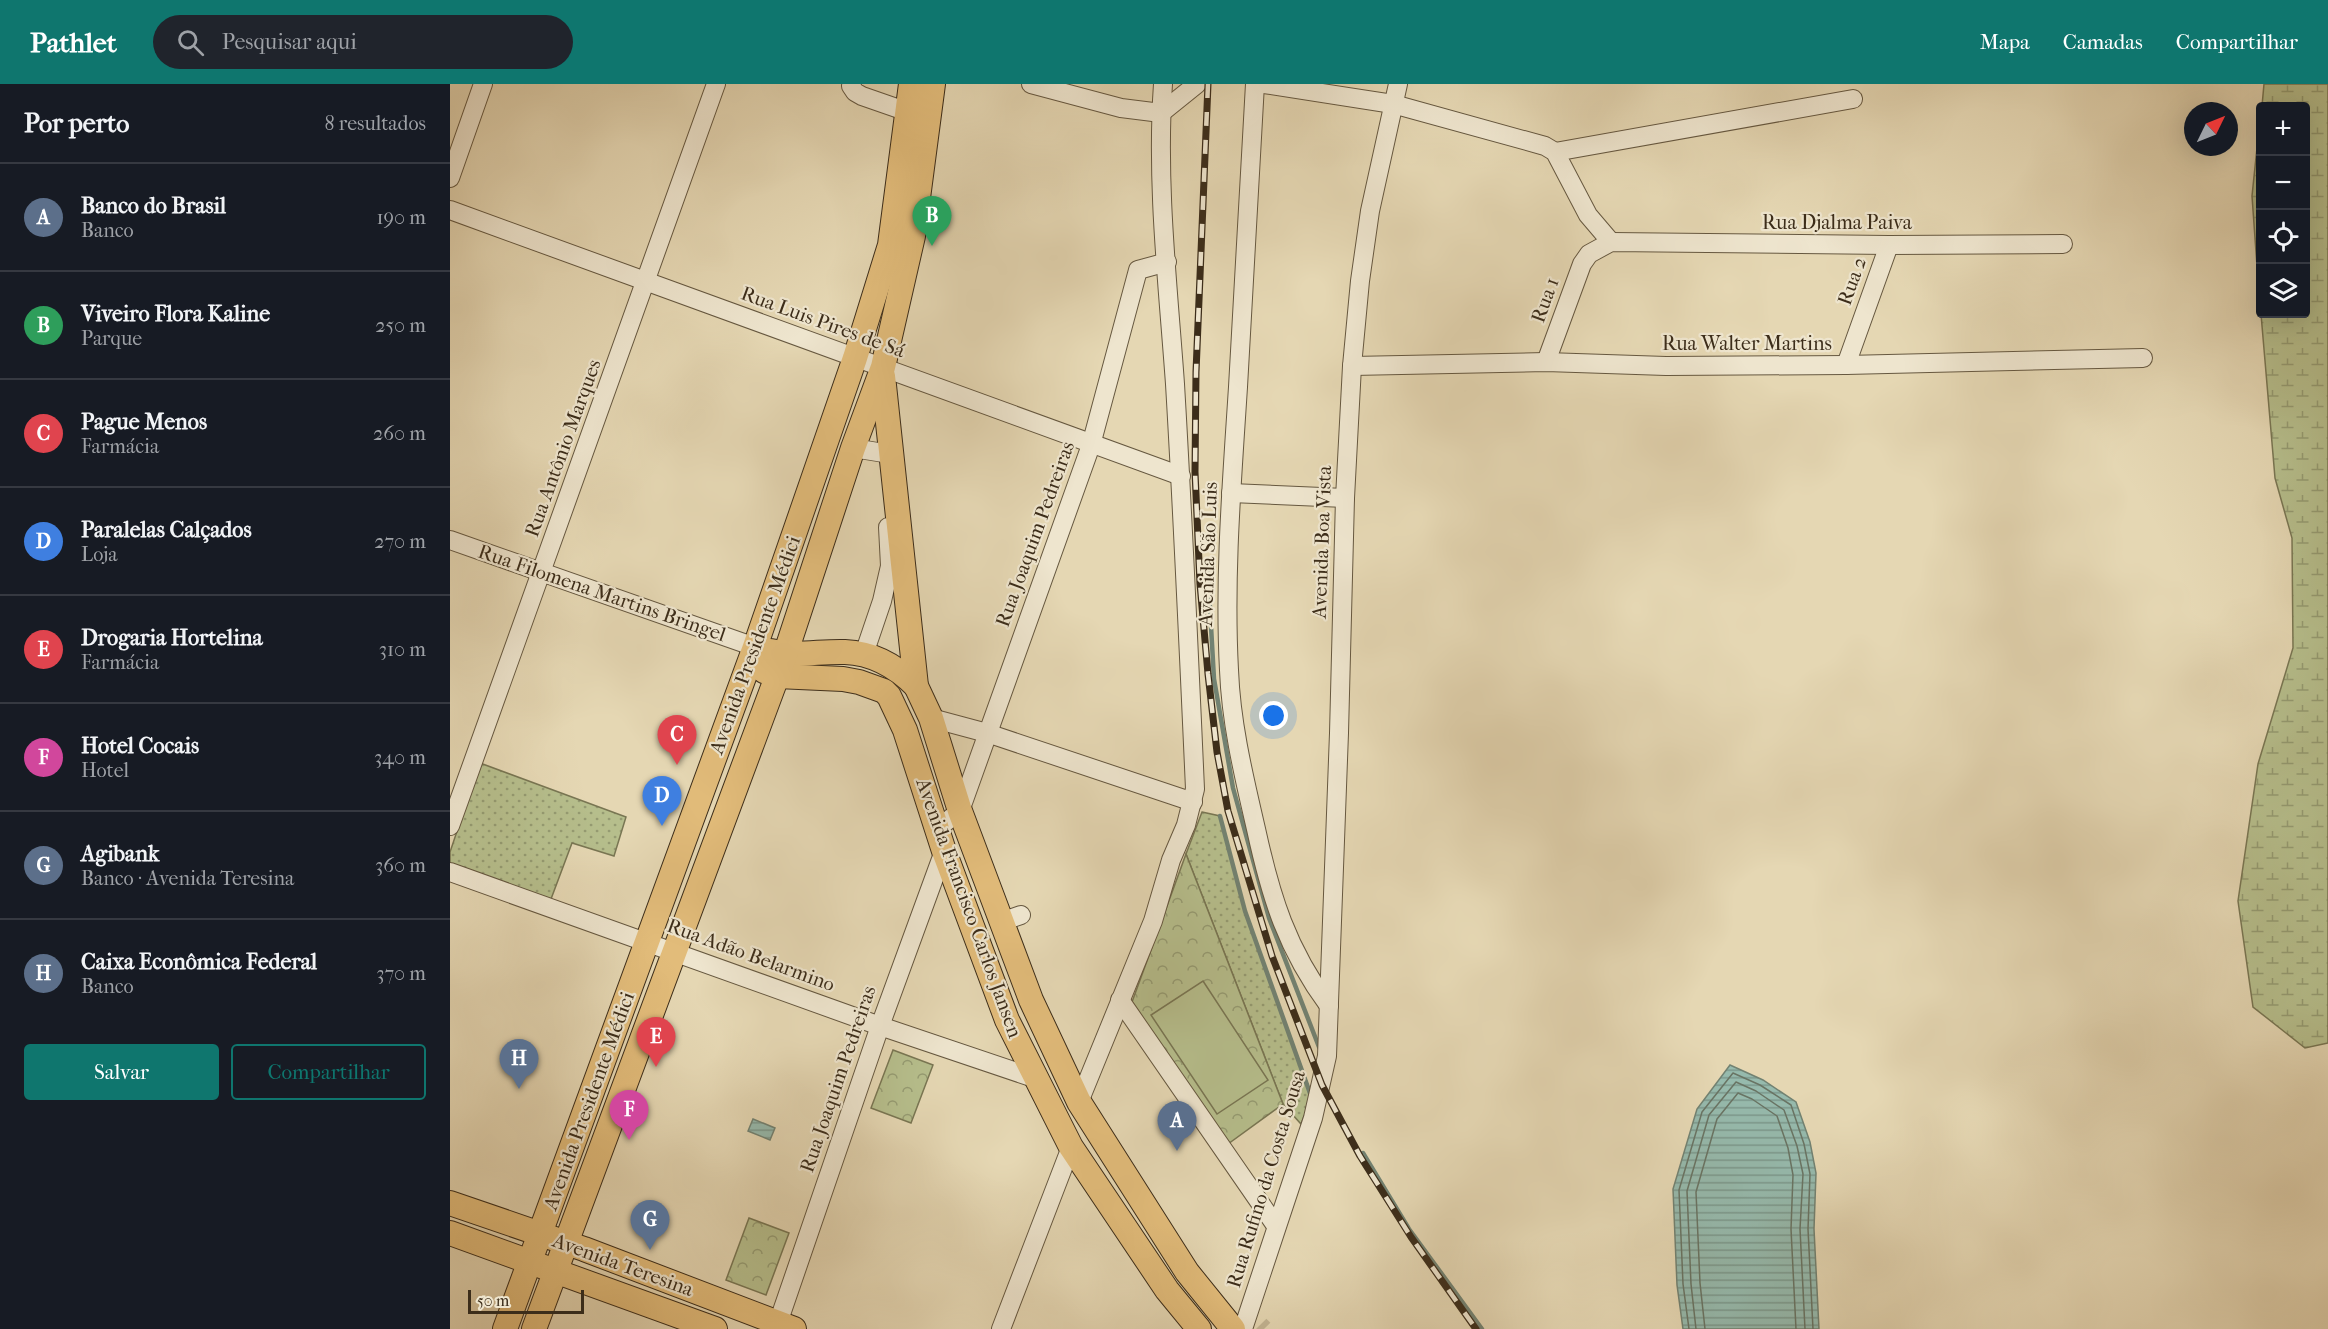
<!DOCTYPE html>
<html lang="pt">
<meta charset="utf-8">
<style>
:root{--surface:#171b24;--page:#20242c;--text:#f1f3f6;--muted:#9ea1a6;--line:#363941;--accent:#0f766e}
body{margin:0;font-family:"IM FELL French Canon",serif;background:var(--page);color:var(--text)}
.controls{position:absolute;right:18px;top:18px;display:grid;overflow:hidden;border-radius:6px;box-shadow:0 6px 24px #0002}
.controls button{width:54px;height:54px;display:grid;place-items:center;padding:0;border:0;border-bottom:2px solid var(--line);background:var(--surface);color:var(--text);font:30px sans-serif}
.compass{position:absolute;left:1734px;top:18px;width:54px;height:54px;border-radius:50%;background:var(--surface);box-shadow:0 6px 24px #0002;rotate:47deg}
.scale{position:absolute;left:18px;bottom:15px;width:116px;box-sizing:border-box;padding-left:6px;border:3px solid #3c2d1a;border-top:0;font-size:16px;line-height:21px;white-space:nowrap;color:#3c2d1a;-webkit-text-stroke:4px #eee5ce;paint-order:stroke}
.you{position:absolute;left:824px;top:632px;width:21px;height:21px;margin:-15px;border:4px solid #fff;border-radius:50%;background:#1a73e8;box-shadow:0 0 0 9px #1a73e833}
.badge{display:grid;place-items:center;width:39px;height:39px;border-radius:50%;background:var(--accent);color:#fff;font-size:20px;font-weight:700}
.pin{position:absolute;translate:-50% -50px;filter:drop-shadow(0 2px 3px #0008)}
.pin::after{content:'';position:absolute;top:32px;width:21px;height:18px;background:inherit;clip-path:polygon(0 0,100% 0,50% 100%)}
.list{margin:0;padding:0;list-style:none}
h2{display:flex;justify-content:space-between;align-items:center;height:78px;margin:0;padding:0 24px;font-size:26px}
h2 small{font-size:20px;font-weight:400;color:var(--muted)}
.list li{display:grid;grid-template-columns:39px 1fr auto;gap:18px;align-items:center;box-sizing:border-box;height:108px;padding:0 24px;border-top:2px solid var(--line)}
.list b{display:block;font-size:22px;white-space:nowrap}
.list p{margin:0;font-size:20px;white-space:nowrap;color:var(--muted)}
.list em{font-size:20px;font-style:normal;color:var(--muted)}
.actions{display:flex;gap:12px;padding:18px 24px}
.actions a{flex:1;padding:14px 0;border:2px solid var(--accent);border-radius:6px;text-align:center;font-size:21px;color:var(--accent)}
.actions .main{background:var(--accent);color:#fff}
.icon{flex:none;width:33px;height:33px;fill:none;stroke:currentColor;stroke-width:2;stroke-linecap:round;stroke-linejoin:round}
.map{position:relative;flex:none;width:1878px;height:1245px;overflow:hidden}
header{display:flex;align-items:center;gap:36px;box-sizing:border-box;height:84px;padding:0 30px;background:var(--accent);color:#fff}
header strong{font-size:28px}
nav{display:flex;gap:33px;margin-inline-start:auto;font-size:21px}
.search{width:420px;height:54px;background:var(--page);display:flex;align-items:center;gap:15px;box-sizing:border-box;padding:0 21px;border-radius:33px;color:var(--muted);font-size:22px}
main{display:flex}
aside{flex:1;background:var(--surface)}
.map>svg:first-child{display:block}
.grass{fill:url(#grass-dots);stroke:#797653;stroke-width:1.5}
.forest{fill:url(#forest-crowns);stroke:#797653;stroke-width:1.5}
.wetland{fill:url(#wetland-marsh);stroke:#797653;stroke-width:1.5}
.garden{fill:#b6be8c;stroke:#797653;stroke-width:1.5}
.water{fill:url(#water-rules);stroke:#728272;stroke-width:1.5}
.lines{fill:none;stroke-linecap:round;stroke-linejoin:round}
.shore{stroke:#697464;stroke-width:1.5}
.stream{stroke:#728272;stroke-width:4.5}
.minor-tunnel{stroke:#c3b594;stroke-width:18;stroke-dasharray:18 9;stroke-linecap:butt}
.minor-casing{stroke:#665840;stroke-width:20}
.major-casing{stroke:#3c2d1a;stroke-width:26}
.minor{stroke:#eee5ce;stroke-width:18}
.major{stroke:#e2bc7a;stroke-width:24}
.rail-casing{stroke:#3c2d1a;stroke-width:7}
.rail{stroke:#eee5ce;stroke-width:4.5;stroke-dasharray:14;stroke-linecap:butt}
.labels{text-anchor:middle;dominant-baseline:central;stroke-width:4.5;stroke-linejoin:round;paint-order:stroke}
.street-label{font-size:20px;fill:#3c2d1a;stroke:#eee5ce}
</style>
<header>
<strong>Pathlet</strong>
<div class="search"><svg class="icon" aria-label="search" viewBox="0 0 24 24"><circle cx="10" cy="10" r="6"/><path d="M15 15l6 6"/></svg>Pesquisar aqui</div>
<nav><a>Mapa</a><a>Camadas</a><a>Compartilhar</a></nav>
</header>
<main>
<aside>
<h2>Por perto<small>8 resultados</small></h2>
<ul class="list">
<li><span class="badge" style="background:#5c6f8a">A</span><div><b>Banco do Brasil</b><p>Banco</p></div><em>190 m</em></li>
<li><span class="badge" style="background:#2e9e5b">B</span><div><b>Viveiro Flora Kaline</b><p>Parque</p></div><em>250 m</em></li>
<li><span class="badge" style="background:#e0444e">C</span><div><b>Pague Menos</b><p>Farmácia</p></div><em>260 m</em></li>
<li><span class="badge" style="background:#3f7fe0">D</span><div><b>Paralelas Calçados</b><p>Loja</p></div><em>270 m</em></li>
<li><span class="badge" style="background:#e0444e">E</span><div><b>Drogaria Hortelina</b><p>Farmácia</p></div><em>310 m</em></li>
<li><span class="badge" style="background:#d1479c">F</span><div><b>Hotel Cocais</b><p>Hotel</p></div><em>340 m</em></li>
<li><span class="badge" style="background:#5c6f8a">G</span><div><b>Agibank</b><p>Banco · Avenida Teresina</p></div><em>360 m</em></li>
<li><span class="badge" style="background:#5c6f8a">H</span><div><b>Caixa Econômica Federal</b><p>Banco</p></div><em>370 m</em></li>
</ul>
<div class="actions"><a class="main">Salvar</a><a>Compartilhar</a></div>
</aside>
<div class="map">
<svg width="1878" height="1245" viewBox="0 0 1878 1245">
<defs>
<pattern id="grass-dots" width="8" height="8" patternUnits="userSpaceOnUse" patternTransform="scale(1.5)"><rect width="8" height="8" fill="#b6be8c"/><path d="M2 2h.1M6 6h.1" fill="none" stroke="#959b72" stroke-width="1.8" stroke-linecap="round"/></pattern>
<pattern id="forest-crowns" width="20" height="18" patternUnits="userSpaceOnUse" patternTransform="scale(1.5)"><rect width="20" height="18" fill="#b6be8c"/><path d="M2 6a3 3 0 1 1 6 0M12 15a3 3 0 1 1 6 0" fill="none" stroke="#959b72"/></pattern>
<pattern id="wetland-marsh" width="20" height="14" patternUnits="userSpaceOnUse" patternTransform="scale(1.5)"><rect width="20" height="14" fill="#b6be8c"/><path d="M1 5h8M5 5V1M11 12h8M15 12V8" fill="none" stroke="#959b72"/></pattern>
<pattern id="water-rules" width="6" height="5" patternUnits="userSpaceOnUse" patternTransform="scale(1.5)"><rect width="6" height="5" fill="#96baad"/><path d="M0 2.5h6" fill="none" stroke="#7c988c"/></pattern>
</defs>
<rect width="100%" height="100%" fill="#e5d7b3"/>
<filter id="stains"><feTurbulence type="fractalNoise" baseFrequency=".00333" numOctaves="4"/><feColorMatrix values="0 0 0 0 .2 0 0 0 0 .09 0 0 0 0 .02 0 0 0 .5 -.17"/></filter>
<radialGradient id="worn" r=".72"><stop offset=".6" stop-color="#630" stop-opacity="0"/><stop offset="1" stop-color="#630" stop-opacity=".3"/></radialGradient>
<!-- grass -->
<g class="grass">
<path d="M30,679L176,733L164,772L122,759L101,815L0,780V768Z"/>
<path d="M752,728L770,732L795,827L862,1012L851,1040L833,1020L736,770Z"/>
</g>
<!-- forest -->
<g class="forest">
<path d="M736,770L833,1020L778,1060L682,918Z"/>
<path d="M443,966L483,981L461,1039L421,1024Z"/>
<path d="M299,1134L339,1149L316,1211L276,1196Z"/>
</g>
<!-- wetland -->
<g class="wetland">
<path d="M1814,0H1878V959L1855,964L1803,923L1788,817L1808,680L1843,564L1842,454L1825,394L1811,230H1856V22H1812Z"/>
<path d="M1810,35V224L1802,112Z"/>
</g>
<!-- garden -->
<path class="garden" d="M753,897L818,996L767,1030L701,931Z"/>
<!-- water -->
<g class="water">
<path d="M1280,981L1313,996L1346,1018L1360,1058L1366,1089L1364,1145L1369,1245H1233L1227,1201L1223,1105L1247,1025Z"/>
<path d="M303,1035L325,1044L320,1056L298,1047Z"/>
</g>
<g class="lines">
<!-- shore -->
<g class="shore">
<path d="M1239,1245L1233,1200L1229,1106L1252,1028L1283,989L1310,1001L1341,1021L1354,1060L1360,1090L1358,1145L1363,1245"/>
<path d="M1246,1245L1241,1200L1237,1107L1259,1031L1286,998L1306,1007L1334,1026L1347,1062L1353,1090L1350,1145L1355,1245"/>
<path d="M1255,1245L1250,1199L1246,1108L1267,1035L1288,1009L1302,1015L1327,1032L1338,1064L1343,1091L1341,1145L1346,1245"/>
</g>
<!-- stream -->
<g class="stream">
<path d="M758,489L764,595L783,704L819,834L869,963"/>
<path d="M770,732L795,827L861,1012"/>
<path d="M913,1069L959,1145L1032,1245"/>
</g>
<!-- minor-tunnel -->
<path class="minor-tunnel" d="M810,1241L814,1245"/>
<!-- minor casing -->
<g class="minor-casing">
<g id="minor">
<path d="M581,0L671,24L711,29L747,0"/>
<path d="M805,0C799,101 793,202 788,303C782,397 774,492 779,586C781,640 794,693 806,745C821,814 837,865 879,922"/>
<path d="M814,0L943,20L1095,62L1105,68L1138,131L1161,158"/>
<path d="M401,2L405,8L412,12L458,28"/>
<path d="M1105,68L1403,15"/>
<path d="M0,94L33,0"/>
<path d="M0,126L731,392"/>
<path d="M1096,278L1132,180L1139,170L1161,158L1439,161L1613,160"/>
<path d="M1396,281L1439,161"/>
<path d="M902,282L1096,278L1216,282L1396,281L1693,274"/>
<path d="M403,364L440,370"/>
<path d="M781,409L895,414"/>
<path d="M0,456L305,563"/>
<path d="M414,570L432,517L440,482L438,443"/>
<path d="M481,634L537,649L743,718"/>
<path d="M0,742L266,0"/>
<path d="M488,744L510,727L641,361L688,186L717,178"/>
<path d="M0,788L430,942L587,995"/>
<path d="M551,838L571,831"/>
<path d="M670,916L826,1142"/>
<path d="M629,1018L703,837L721,776L736,741L745,705C739,570 733,435 725,300C718,201 706,99 713,0"/>
<path d="M328,1239L430,942L494,767"/>
<path d="M551,1245L621,1063"/>
<path d="M793,1245L863,1034L877,972L889,649L895,414L902,282L910,197L920,127L948,0"/>
</g>
</g>
<!-- major casing -->
<g class="major-casing">
<g id="major">
<path d="M433,292L466,602L481,634L510,727L581,916L629,1018L737,1188L783,1245"/>
<path d="M320,567C345,573 370,567 395,568C423,569 447,583 466,602"/>
<path d="M314,587L327,592L393,595L409,598L434,607L439,612L455,646L494,767L557,936L621,1063L717,1206L749,1245"/>
<path d="M0,1119L134,1165L344,1245"/>
<path d="M0,1149L265,1245"/>
<path d="M55,1245L305,563L405,274L440,161L461,0"/>
<path d="M84,1245L335,571L403,364L433,283L463,152L483,0"/>
</g>
</g>
<!-- minor -->
<use href="#minor" class="minor"/>
<!-- major -->
<use href="#major" class="major"/>
<!-- rail casing -->
<g class="rail-casing">
<path id="rail" d="M758,0L746,288L745,388L750,500L758,590L767,668L778,727L822,872L872,1001L910,1072L961,1153L1026,1245"/>
</g>
<!-- rail -->
<use href="#rail" class="rail"/>
</g>
<g class="labels">
<!-- street labels -->
<g class="street-label">
<text x="1387" y="138">Rua Djalma Paiva</text>
<text transform="translate(1402 197) rotate(-70)">Rua 2</text>
<text transform="translate(1095 216) rotate(-70)">Rua 1</text>
<text transform="translate(373 238) rotate(20)">Rua Luis Pires de Sá</text>
<text x="1297" y="259">Rua Walter Martins</text>
<text transform="translate(113 364) rotate(-70)">Rua Antônio Marques</text>
<text transform="translate(585 450) rotate(-70)">Rua Joaquim Pedreiras</text>
<text transform="translate(872 458) rotate(-88)">Avenida Boa Vista</text>
<text transform="translate(758 470) rotate(-88)">Avenida São Luis</text>
<text transform="translate(152 509) rotate(19)">Rua Filomena Martins Bringel</text>
<text transform="translate(305 561) rotate(-70)">Avenida Presidente Médici</text>
<text transform="translate(519 824) rotate(70)">Avenida Francisco Carlos Jansen</text>
<text transform="translate(301 871) rotate(20)">Rua Adão Belarmino</text>
<text transform="translate(388 995) rotate(-71)">Rua Joaquim Pedreiras</text>
<text transform="translate(139 1017) rotate(-70)">Avenida Presidente Médici</text>
<text transform="translate(816 1095) rotate(-73)">Rua Rufino da Costa Sousa</text>
<text transform="translate(173 1181) rotate(20)">Avenida Teresina</text>
</g>
</g>
<rect width="100%" height="100%" filter="url(#stains)"/>
<rect width="100%" height="100%" fill="url(#worn)"/>
</svg>
<div class="controls">
<button>+</button>
<button>−</button>
<button><svg class="icon" aria-label="locate" viewBox="0 0 24 24"><circle cx="12" cy="12" r="6"/><path d="M12 2v4M12 18v4M2 12h4M18 12h4"/></svg></button>
<button><svg class="icon" aria-label="layers" viewBox="0 0 24 24"><path d="M12 4l9 5-9 5-9-5zM3 14l9 5 9-5"/></svg></button>
</div>
<svg class="compass" viewBox="-18 -18 36 36"><path d="M0-13l5 13h-10z" fill="#e53935"/><path d="M0 13l5-13h-10z" fill="#9ea1a6"/></svg>
<div class="scale">50 m</div>
<div class="you"></div>
<div class="pin badge" style="left:727px;top:1067px;background:#5c6f8a">A</div>
<div class="pin badge" style="left:482px;top:162px;background:#2e9e5b">B</div>
<div class="pin badge" style="left:227px;top:681px;background:#e0444e">C</div>
<div class="pin badge" style="left:212px;top:742px;background:#3f7fe0">D</div>
<div class="pin badge" style="left:206px;top:983px;background:#e0444e">E</div>
<div class="pin badge" style="left:179px;top:1056px;background:#d1479c">F</div>
<div class="pin badge" style="left:200px;top:1166px;background:#5c6f8a">G</div>
<div class="pin badge" style="left:69px;top:1005px;background:#5c6f8a">H</div>
</div>
</main>
